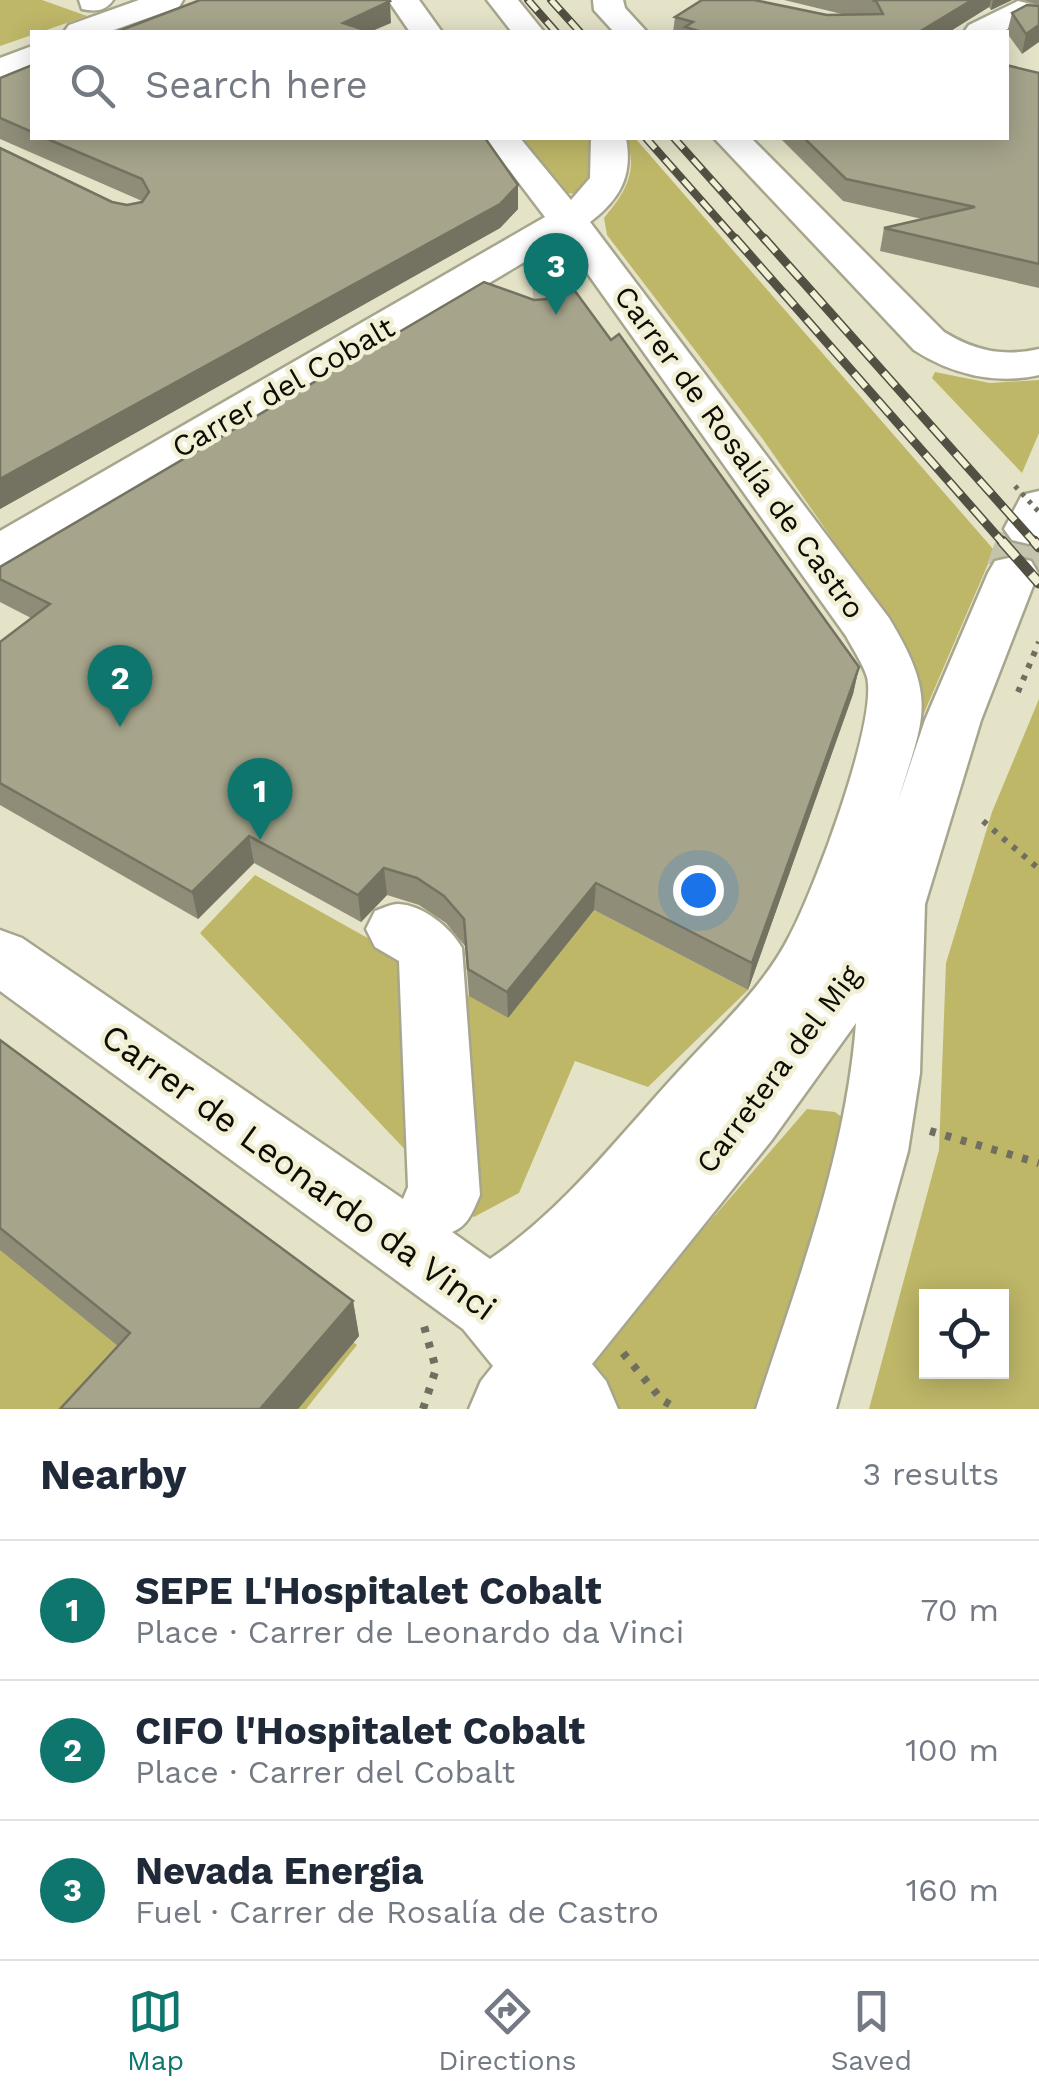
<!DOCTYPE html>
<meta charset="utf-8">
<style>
:root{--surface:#fff;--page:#f2f2f3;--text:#1f2937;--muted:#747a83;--line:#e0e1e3;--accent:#0f766e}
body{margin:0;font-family:"Work Sans",sans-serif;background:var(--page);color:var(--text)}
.controls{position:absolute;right:30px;bottom:30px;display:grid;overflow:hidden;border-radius:0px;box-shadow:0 5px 25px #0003}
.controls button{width:90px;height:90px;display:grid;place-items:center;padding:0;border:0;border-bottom:2px solid var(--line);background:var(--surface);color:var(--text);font:50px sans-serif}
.you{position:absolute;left:698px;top:890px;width:35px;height:35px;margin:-25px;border:8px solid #fff;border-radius:50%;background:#1a73e8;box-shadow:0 0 0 15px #1a73e833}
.badge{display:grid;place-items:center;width:65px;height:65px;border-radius:50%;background:var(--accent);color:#fff;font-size:32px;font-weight:700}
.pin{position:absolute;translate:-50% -82px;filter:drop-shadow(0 2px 5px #0008)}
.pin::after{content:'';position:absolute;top:52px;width:35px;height:30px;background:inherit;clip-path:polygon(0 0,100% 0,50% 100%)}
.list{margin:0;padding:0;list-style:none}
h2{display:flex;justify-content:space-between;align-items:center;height:130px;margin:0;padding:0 40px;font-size:42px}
h2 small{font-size:32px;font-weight:400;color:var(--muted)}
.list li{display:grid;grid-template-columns:65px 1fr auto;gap:30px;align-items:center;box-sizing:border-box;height:140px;padding:0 40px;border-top:2px solid var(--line)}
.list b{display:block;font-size:38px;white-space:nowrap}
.list p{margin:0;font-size:32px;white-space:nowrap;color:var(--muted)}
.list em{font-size:32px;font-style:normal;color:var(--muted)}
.icon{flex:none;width:55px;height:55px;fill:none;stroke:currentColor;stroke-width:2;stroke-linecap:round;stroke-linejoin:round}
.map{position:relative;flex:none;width:1039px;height:1409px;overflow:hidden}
.search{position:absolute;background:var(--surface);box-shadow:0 5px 25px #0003;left:30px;right:30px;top:30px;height:110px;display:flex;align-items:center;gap:25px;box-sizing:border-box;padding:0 35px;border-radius:0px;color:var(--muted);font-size:38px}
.sheet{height:550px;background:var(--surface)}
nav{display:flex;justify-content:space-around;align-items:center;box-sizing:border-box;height:140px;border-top:2px solid var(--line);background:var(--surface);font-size:28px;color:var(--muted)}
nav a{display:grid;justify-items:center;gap:5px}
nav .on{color:var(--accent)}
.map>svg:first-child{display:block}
.green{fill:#beb768;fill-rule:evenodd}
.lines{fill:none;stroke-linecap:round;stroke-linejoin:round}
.minor-tunnel-far1{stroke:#c4c3ab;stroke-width:44;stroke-dasharray:44 22;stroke-linecap:butt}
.minor-tunnel{stroke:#c4c3ab;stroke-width:55;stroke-dasharray:55 28;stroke-linecap:butt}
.minor-casing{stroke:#a7a68d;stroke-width:5}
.major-casing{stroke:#a7a68d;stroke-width:5}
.path-far1{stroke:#706f5f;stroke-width:6;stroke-dasharray:5 8;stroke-linecap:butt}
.path{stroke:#706f5f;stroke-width:8;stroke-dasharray:6 10;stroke-linecap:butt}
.minor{fill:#fff;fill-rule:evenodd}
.major{fill:#fff;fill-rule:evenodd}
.rail-far2-casing{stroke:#515042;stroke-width:8}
.rail-far1-casing{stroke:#515042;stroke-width:9}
.rail-casing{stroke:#515042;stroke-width:11}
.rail-far2{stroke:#f1f0d5;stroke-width:5;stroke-dasharray:14;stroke-linecap:butt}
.rail-far1{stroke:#f1f0d5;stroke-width:6;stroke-dasharray:18;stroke-linecap:butt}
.rail{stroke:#f1f0d5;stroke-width:8;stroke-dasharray:22;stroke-linecap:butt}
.path-bridge{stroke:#706f5f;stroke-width:5;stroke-dasharray:4 6;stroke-linecap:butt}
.wall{fill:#8f8d78}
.shaded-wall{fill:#747361}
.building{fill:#a6a48b;stroke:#747361;stroke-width:2.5}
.labels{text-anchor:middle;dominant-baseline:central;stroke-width:9;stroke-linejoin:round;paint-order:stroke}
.street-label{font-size:30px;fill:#0e0d05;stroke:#f1f0d5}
.near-street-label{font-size:35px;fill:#0e0d05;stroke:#f1f0d5}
</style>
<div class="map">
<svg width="1039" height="1409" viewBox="0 0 1039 1409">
<rect width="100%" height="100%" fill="#e4e3c8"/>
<!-- green -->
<g class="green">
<path d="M0,0H42L87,16L0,46Z"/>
<path d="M521,138H589L598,168L577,194L566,193Z"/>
<path d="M626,138H635L994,550L912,741L909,680L902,639L762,438L607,235L604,218C625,193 639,171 626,138Z"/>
<path d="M935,372L990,383L1039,380V433L1022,473L932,378Z"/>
<path d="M1039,699V1409H869L939,1150L946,963L992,812ZM926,1296H1002V1372H926Z"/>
<path d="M255,875L423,969L431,1177L200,933Z"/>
<path d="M594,910L748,990L648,1087L575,1061L519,1193L474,1217L456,1204L447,983L508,1018Z"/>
<path d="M0,1077L357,1345L306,1409H0Z"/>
<path d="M807,1109L835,1112L856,1128L763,1409H613L589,1361Z"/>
</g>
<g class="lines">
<!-- minor-tunnel-far1 -->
<g class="minor-tunnel-far1">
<path d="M533,299L561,298"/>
<path d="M1024,544L1029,529"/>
</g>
<!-- minor-tunnel -->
<path class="minor-tunnel" d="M1013,573L1025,541"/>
<!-- minor casing -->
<g class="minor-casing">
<g id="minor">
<path d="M79,0H113C106,11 95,12 82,9Z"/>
<path d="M388,0H419L442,32H410Z"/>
<path d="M487,0H518L544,32H512Z"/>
<path d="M593,0H623L625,8L647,32H614L594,10Z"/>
<path d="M1018,1L1039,6V25L1022,21L1002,32H964L969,25Z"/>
<path d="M485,138H520L571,200L590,178L591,138H626C633,176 620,199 590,222L889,618C938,699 924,716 898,801L925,720L988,573L995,561L1013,557L1031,561L1038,573L981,720L925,904L920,1073L908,1151L836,1409H756C797,1282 846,1156 856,1023L771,1141L592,1364L606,1381L618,1409H469L481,1381L493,1366L463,1329L0,991V930L22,938L403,1199L408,1187L399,961L375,947L366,929L375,911C381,909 391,904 398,904C423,905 451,928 462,948L480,1195C473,1211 468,1226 452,1232L490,1259C563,1210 619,1136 678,1072C716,1030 763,988 789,937C813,893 878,721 867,677C863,664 853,649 846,636L563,239L18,563L0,568V531L545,217Z"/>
<path d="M714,138H751L944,332C975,351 1003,357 1039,349V375C995,385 951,374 914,350Z"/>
<path d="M1039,491V542L1029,544L1012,540L1004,529L1022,495Z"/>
</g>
</g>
<!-- major casing -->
<g class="major-casing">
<g id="major">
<path d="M139,0H183L179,7L108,32H64L69,25Z"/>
<path d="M32,46V68L0,80V58Z"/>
</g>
</g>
<!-- path-far1 -->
<g class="path-far1">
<path d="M1018,692L1039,642"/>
<path d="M983,821L1039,869"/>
</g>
<!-- path -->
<g class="path">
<path d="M930,1131L1039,1163"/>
<path d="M623,1353L662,1400L678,1409"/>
<path d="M423,1409L436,1369L424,1326"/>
</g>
<!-- minor -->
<use href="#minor" class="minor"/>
<!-- major -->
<use href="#major" class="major"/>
<!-- rail-far2 casing -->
<g class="rail-far2-casing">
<g id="rail-far2">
<path d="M528,0L556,32"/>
<path d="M551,0L580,32"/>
<path d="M646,138L737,241"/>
<path d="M674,138L766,241"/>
</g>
</g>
<!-- rail-far1 casing -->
<g class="rail-far1-casing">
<g id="rail-far1">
<path d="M735,238L1004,544"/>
<path d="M764,238L1036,544"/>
</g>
</g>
<!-- rail casing -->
<g class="rail-casing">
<g id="rail">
<path d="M1002,541L1039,583"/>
<path d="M1034,541L1039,547"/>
</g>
</g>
<!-- rail-far2 -->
<use href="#rail-far2" class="rail-far2"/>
<!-- rail-far1 -->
<use href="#rail-far1" class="rail-far1"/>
<!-- rail -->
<use href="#rail" class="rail"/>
<!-- path-bridge -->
<path class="path-bridge" d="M1015,486L1039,512"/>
</g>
<!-- wall -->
<g class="wall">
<path d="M784,0H1012L991,10L989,7L949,32H673L675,17L846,15Z"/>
<path d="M1024,0H1039V5Z"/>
<path d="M1039,6L1022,54L1007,33L1012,13Z"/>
<path d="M32,65V138H485L518,185V209L500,228L0,509V148L112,202L127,205L142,201L0,139V78Z"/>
<path d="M1039,73V288L880,251L884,228L922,219L843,201L780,138H1006Z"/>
<path d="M538,266L558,268L611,340L859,667L853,694L748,990L594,910L508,1018L469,996L465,946L446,923L419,905L387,895L361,922L254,863L198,919L0,805V642L31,618L0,602V567L534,300L554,299L538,292Z"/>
<path d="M0,1040L353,1301L359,1336L298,1409H60L118,1346L0,1250Z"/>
</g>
<!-- shaded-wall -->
<g class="shaded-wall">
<path d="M972,0H991L989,7L949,32H919Z"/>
<path d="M993,0H1012L991,10Z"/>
<path d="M390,1L391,23L370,32L343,23Z"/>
<path d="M1039,25V42L1022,54L1026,34Z"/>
<path d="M518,185V209L500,228L0,509V479Z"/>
<path d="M859,667L853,694L748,990L752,963Z"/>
<path d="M249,836L254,863L198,919L192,892Z"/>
<path d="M384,868L387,895L361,922L358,895Z"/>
<path d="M596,883L594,910L508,1018L507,992Z"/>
<path d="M353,1301L359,1336L298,1409H260Z"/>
</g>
<!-- building -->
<g class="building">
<path d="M200,0H389L390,1L343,23L371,32H116Z"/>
<path d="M702,0H754L827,15L883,14L876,1L872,0H972L919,32H702L685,27L693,22L675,17Z"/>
<path d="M1027,5L1039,6V25L1026,34L1012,13Z"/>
<path d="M32,65V132L0,118V78Z"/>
<path d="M1006,65L1039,73V264L884,228L975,207L846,179L804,138H1006Z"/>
<path d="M45,138H485L518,185L500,204L0,479V148L112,202L127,205L142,202L149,192L142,179Z"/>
<path d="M538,266L558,268L611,340L619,334L859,667L752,963L596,883L507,992L468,969L464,919L444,896L417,878L384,868L358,895L249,836L192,892L0,783V642L50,604L0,579V567L484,282L534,300L562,298L568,285L562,276Z"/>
<path d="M0,1040L353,1301L260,1409H60L130,1333L0,1228Z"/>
</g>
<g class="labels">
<!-- street labels -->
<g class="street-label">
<text transform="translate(283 387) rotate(-30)">Carrer del Cobalt</text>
<text transform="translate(740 452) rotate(54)">Carrer de Rosalía de Castro</text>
<text transform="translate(778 1069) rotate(-53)">Carretera del Mig</text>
</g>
<!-- near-street labels -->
<g class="near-street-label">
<text transform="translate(299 1172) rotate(36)">Carrer de Leonardo da Vinci</text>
</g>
</g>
</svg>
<div class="controls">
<button><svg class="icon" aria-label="locate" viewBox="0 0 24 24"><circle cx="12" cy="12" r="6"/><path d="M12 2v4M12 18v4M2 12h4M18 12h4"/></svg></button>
</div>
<div class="you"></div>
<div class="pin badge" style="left:260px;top:840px">1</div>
<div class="pin badge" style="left:120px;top:727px">2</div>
<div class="pin badge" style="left:556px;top:315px">3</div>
<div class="search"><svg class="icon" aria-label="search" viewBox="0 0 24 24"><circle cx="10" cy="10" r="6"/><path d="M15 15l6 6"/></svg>Search here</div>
</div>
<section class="sheet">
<h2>Nearby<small>3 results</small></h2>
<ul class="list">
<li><span class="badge">1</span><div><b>SEPE L'Hospitalet Cobalt</b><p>Place · Carrer de Leonardo da Vinci</p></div><em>70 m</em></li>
<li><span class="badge">2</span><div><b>CIFO l'Hospitalet Cobalt</b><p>Place · Carrer del Cobalt</p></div><em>100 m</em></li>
<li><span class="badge">3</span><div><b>Nevada Energia</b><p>Fuel · Carrer de Rosalía de Castro</p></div><em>160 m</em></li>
</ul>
</section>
<nav>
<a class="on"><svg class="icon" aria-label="map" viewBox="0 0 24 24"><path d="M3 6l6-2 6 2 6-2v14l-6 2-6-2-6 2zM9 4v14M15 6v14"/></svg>Map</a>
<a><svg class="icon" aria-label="directions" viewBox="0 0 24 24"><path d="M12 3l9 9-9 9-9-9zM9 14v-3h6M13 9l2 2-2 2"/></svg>Directions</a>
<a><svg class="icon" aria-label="saved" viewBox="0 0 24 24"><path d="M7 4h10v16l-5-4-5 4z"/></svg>Saved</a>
</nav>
